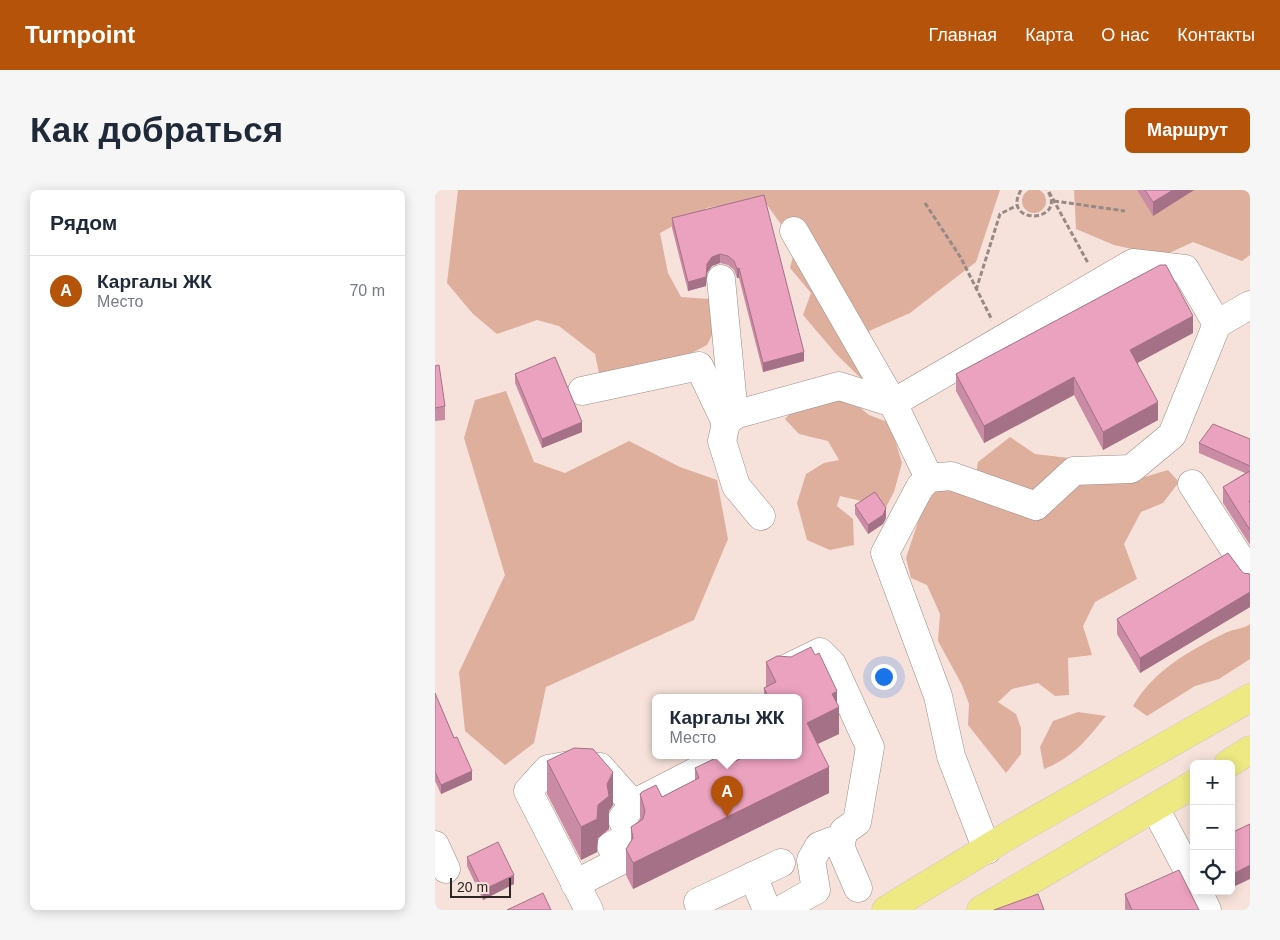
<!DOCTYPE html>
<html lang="ru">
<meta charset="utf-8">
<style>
:root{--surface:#fff;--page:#f6f6f7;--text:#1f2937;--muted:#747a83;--line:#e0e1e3;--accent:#b45309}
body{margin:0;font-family:Arial,sans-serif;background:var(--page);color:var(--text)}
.controls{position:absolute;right:15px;bottom:15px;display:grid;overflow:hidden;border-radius:8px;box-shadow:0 2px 12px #0003}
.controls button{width:45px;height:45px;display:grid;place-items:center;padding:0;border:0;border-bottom:1px solid var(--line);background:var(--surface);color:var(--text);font:25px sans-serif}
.scale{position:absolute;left:15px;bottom:12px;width:61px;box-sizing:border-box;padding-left:5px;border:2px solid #2c2522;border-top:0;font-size:14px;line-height:18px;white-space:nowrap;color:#2c2522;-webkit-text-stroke:4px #f6e2db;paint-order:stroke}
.you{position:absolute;left:448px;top:486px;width:18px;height:18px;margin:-12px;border:4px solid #fff;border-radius:50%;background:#1a73e8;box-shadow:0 0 0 8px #1a73e833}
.badge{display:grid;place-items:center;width:32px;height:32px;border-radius:50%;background:var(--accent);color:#fff;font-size:16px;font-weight:700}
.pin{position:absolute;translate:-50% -41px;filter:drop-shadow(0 1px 2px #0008)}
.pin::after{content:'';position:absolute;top:26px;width:18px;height:15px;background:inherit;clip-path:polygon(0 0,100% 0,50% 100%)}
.popup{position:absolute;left:217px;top:504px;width:150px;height:65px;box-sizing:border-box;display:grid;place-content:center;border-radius:8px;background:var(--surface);filter:drop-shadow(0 1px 4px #0005);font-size:16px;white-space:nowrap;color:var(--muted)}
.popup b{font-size:19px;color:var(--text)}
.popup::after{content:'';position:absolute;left:50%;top:100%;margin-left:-10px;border:10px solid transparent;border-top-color:var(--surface)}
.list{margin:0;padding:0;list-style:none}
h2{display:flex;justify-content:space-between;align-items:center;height:65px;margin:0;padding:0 20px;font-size:21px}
h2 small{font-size:16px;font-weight:400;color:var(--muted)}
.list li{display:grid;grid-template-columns:32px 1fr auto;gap:15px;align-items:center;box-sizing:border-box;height:70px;padding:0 20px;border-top:1px solid var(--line)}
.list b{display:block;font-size:19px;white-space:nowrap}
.list p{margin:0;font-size:16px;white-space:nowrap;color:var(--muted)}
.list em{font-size:16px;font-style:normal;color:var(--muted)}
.icon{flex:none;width:28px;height:28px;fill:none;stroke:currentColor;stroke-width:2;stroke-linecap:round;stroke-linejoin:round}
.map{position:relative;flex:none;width:815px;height:720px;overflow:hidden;border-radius:8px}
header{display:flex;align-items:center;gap:30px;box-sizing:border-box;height:70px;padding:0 25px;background:var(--accent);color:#fff}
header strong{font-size:24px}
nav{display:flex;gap:28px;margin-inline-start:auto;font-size:18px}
.intro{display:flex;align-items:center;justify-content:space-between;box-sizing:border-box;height:120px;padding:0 30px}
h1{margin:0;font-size:35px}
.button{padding:12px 22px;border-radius:8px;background:var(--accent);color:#fff;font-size:18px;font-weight:700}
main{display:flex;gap:30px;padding:0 30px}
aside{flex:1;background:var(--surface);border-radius:8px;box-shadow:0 2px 12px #0003}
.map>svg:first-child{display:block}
.green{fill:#deaf9d}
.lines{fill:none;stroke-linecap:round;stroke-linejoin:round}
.minor-casing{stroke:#9d8b85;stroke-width:29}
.major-casing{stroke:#cccbca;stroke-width:29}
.path{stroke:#978a84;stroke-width:3;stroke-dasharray:5 2.5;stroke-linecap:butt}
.minor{stroke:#fff;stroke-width:28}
.major{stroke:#eee983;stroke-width:28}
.wall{fill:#ca8ba4}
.shaded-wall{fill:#a47186}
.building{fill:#eba2bf;stroke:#a47186}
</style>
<header>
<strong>Turnpoint</strong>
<nav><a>Главная</a><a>Карта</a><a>О нас</a><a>Контакты</a></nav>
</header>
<div class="intro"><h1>Как добраться</h1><a class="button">Маршрут</a></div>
<main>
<aside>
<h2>Рядом<small></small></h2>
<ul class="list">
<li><span class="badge">A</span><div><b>Каргалы ЖК</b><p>Место</p></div><em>70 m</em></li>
</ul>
</aside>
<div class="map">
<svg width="815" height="720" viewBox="0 0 815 720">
<rect width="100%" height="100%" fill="#f6e2db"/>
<!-- green -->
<g class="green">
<circle cx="599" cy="11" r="12"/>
<path d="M23,0H565L541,72L475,123L434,141L447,176L437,199L402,165L368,125L376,103L355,78L361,55L327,8L272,18L225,43L233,83L246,107L274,109L280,139L272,155L226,179L165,188L160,164L124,136L102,130L62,144L38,124L12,93Z"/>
<path d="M639,0H815V65L807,71L758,52L728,66L679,55L641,39Z"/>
<path d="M71,201L99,272L130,283L194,251L245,277L282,290L293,349L259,430L111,497L99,553L70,575L30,541L24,482L70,385L29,248L40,210Z"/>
<path d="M410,205L434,225L455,233L467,273L459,302L451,317L405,306L402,316L418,329L419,355L395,360L372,350L362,313L371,284L389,273L404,270L393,251L364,244L350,229L365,213Z"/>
<path d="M575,247L600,264L651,270L696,291L733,280L744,292L728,313L706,322L689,354L702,389L660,412L648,436L657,465L633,468L634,505L620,506L603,493L577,499L563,512L581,524L586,538V564L571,583L533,535L534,514L527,495L503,451L505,424L492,395L476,388L471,368L486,323L502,298L538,304L543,272Z"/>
<path d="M815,434V469L784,489L760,496L712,526L698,516C719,480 754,461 790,443C798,439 808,439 815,434Z"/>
<path d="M643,522L671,526C651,550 639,567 609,579L605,557L618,531Z"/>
</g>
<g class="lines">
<!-- minor casing -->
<g class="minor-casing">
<g id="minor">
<path d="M359,41L458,213L698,73L750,79L782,134"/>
<path d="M286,89L299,225L291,233L287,251L301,296L326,326"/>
<path d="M147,201L264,176L291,233"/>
<path d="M299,225L404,196L458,213L494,288"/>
<path d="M757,294L815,384"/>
<path d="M350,479L385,462L397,474L435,557L422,632L409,641L405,656"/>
<path d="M720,618L759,692"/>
<path d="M0,655L11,679"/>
<path d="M552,660L516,566L503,506L450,363L485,297L494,288L516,286L601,316L639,281L696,279L737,245L782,134L815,115"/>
<path d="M318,686L332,720"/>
<path d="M140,694L183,672L176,656L195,646L187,629L198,614"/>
<path d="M763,701L772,720"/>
<path d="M154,720L93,601L113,579L135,575L165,577L198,614L291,566"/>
<path d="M266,720L263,712L346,673"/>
<path d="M346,720L381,700L376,670L384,656L397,651L405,656L423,698"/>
</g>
</g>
<!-- major casing -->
<g class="major-casing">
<g id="major">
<path d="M793,574L815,560"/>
<path d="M451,720L581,641L815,508"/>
<path d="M546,720L759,594"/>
</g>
</g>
<!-- path -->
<g class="path">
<path d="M586,0C565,36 634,33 612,0"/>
<path d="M614,2L653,73"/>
<path d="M619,11L690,21"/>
<path d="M490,13L526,68L557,130"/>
<path d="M541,100L565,24L583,15"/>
</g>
<!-- minor -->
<use href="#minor" class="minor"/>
<!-- major -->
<use href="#major" class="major"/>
</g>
<!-- wall -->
<g class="wall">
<path d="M702,0H759L718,26Z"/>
<path d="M329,5L369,171L328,182L304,88H302L299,80L293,75L285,73L277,76L272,83L271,96L253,101L237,38V28Z"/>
<path d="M758,143L702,173L723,230L668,260L639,205L549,253L521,201V184Z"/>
<path d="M0,176L10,216V230L0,231Z"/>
<path d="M80,184L147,242L107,258L80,193Z"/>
<path d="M815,249V355L788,313V297L810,283L764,263V253Z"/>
<path d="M420,315L451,328L448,334L433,344L420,324Z"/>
<path d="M808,383L815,384V417L705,483L682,444V429Z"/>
<path d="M331,472L402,515L404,544L382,554L394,603L198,699L191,685V659L196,651V637L205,630V604L227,607L260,590V578L290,576L363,566V508H329V498L331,497Z"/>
<path d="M0,503L37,590L6,604L0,591Z"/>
<path d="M112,571L178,615L174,621V639L163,648L162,662L146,670L112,604Z"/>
<path d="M32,667L79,694L48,710L32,676Z"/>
<path d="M690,704L764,720H690Z"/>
</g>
<!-- shaded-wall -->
<g class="shaded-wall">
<path d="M738,0H759L718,26V12Z"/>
<path d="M285,64V73L277,76L272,83L271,96L253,101V92L277,67Z"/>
<path d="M304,78V88H302V79Z"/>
<path d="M758,126V143L695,177V160Z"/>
<path d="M369,162V171L328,182V173Z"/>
<path d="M639,187V205L549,253V236Z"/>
<path d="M723,212V230L668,260V242Z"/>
<path d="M147,232V242L107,258V249Z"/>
<path d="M451,318V328L448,334L433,344V335Z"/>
<path d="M815,402V417L705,483V468Z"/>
<path d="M402,501V518L404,517V544L372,559V533L397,504Z"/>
<path d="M394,577V603L198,699V673Z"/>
<path d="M37,581V590L6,604V595Z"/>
<path d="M178,582V615L174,621V639L163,648L162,662L146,670V637L163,615L172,594Z"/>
<path d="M815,675V689L796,698V685Z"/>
<path d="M79,685V694L48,710V700Z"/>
<path d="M782,701H790L782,705Z"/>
</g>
<!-- building -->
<g class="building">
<path d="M710,0H738L718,12Z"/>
<path d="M329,5L369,162L328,173L304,78L302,79L299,71L293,66L285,64L277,67L272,74L271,87L253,92L237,28Z"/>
<path d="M725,75H731L758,126L695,160L723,212L668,242L639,187L549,236L521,184Z"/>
<path d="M120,167L147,232L107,249L80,184Z"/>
<path d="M4,175L10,216L0,218V176Z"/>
<path d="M778,234L815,249V276L764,253Z"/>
<path d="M815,281V311H814L815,313V340L788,297Z"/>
<path d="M440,302L451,318L448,325L433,335L420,315Z"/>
<path d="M793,363L808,383L815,384V402L705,468L682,429Z"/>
<path d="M376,457L380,465L384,463L402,501L397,504L404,517L372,533L394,577L198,673L191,659L198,648L196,637L208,629L210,621L205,604L207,602L221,595L227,607L264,588L260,578L285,566L290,576L311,566H363V508H334L329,498L341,492L331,472L342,466L356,467Z"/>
<path d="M0,503L19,548L22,547L37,581L6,595L0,582Z"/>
<path d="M139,558L158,559L178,582L172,594L174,606L163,615L162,629L146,637L112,571Z"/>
<path d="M815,634V675L796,685V643Z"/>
<path d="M63,652L79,685L48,700L32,667Z"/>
<path d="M744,680L764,720H697L690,704Z"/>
<path d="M108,703L116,720H72Z"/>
<path d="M603,704L609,720H559Z"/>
</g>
</svg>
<div class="controls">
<button>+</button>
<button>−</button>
<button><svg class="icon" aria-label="locate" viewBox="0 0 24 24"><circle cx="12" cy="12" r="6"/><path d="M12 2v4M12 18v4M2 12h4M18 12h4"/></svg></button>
</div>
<div class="scale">20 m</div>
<div class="you"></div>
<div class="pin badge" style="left:292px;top:627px">A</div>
<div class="popup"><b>Каргалы ЖК</b>Место</div>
</div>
</main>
